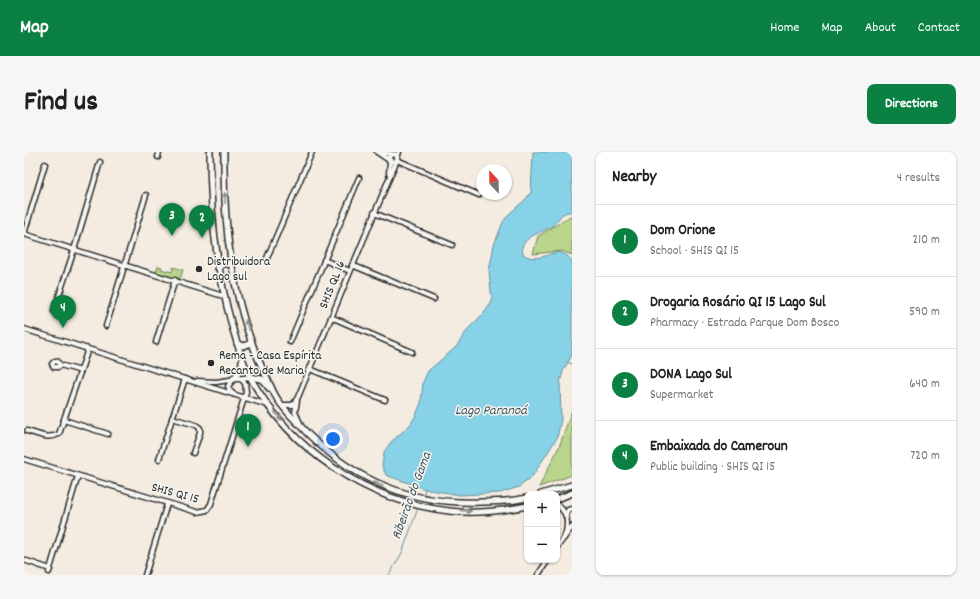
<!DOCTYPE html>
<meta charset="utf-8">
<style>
:root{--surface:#fff;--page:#f6f6f6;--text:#202124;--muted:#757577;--line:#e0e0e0;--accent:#0b8043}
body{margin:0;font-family:Dekko,sans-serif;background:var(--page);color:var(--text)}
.controls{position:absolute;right:12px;bottom:12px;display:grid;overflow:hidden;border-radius:8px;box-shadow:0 1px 3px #0004}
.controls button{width:36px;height:36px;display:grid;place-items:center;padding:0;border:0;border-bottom:1px solid var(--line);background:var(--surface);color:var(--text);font:20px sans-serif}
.compass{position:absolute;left:452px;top:12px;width:36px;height:36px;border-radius:50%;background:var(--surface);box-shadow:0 1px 3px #0004;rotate:338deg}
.you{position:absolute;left:309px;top:287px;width:14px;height:14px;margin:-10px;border:3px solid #fff;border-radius:50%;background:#1a73e8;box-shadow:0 0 0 6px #1a73e833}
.badge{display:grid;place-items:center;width:26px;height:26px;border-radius:50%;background:var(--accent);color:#fff;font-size:13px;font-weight:700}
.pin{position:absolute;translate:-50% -33px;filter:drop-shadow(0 1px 2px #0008)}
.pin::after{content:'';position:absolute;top:21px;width:14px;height:12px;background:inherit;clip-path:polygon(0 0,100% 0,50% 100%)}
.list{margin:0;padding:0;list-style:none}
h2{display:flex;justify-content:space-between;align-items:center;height:52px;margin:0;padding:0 16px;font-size:17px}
h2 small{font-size:13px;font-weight:400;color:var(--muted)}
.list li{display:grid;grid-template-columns:26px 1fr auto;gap:12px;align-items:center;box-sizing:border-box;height:72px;padding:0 16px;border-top:1px solid var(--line)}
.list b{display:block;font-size:15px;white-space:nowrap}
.list p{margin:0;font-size:13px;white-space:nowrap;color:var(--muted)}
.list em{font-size:13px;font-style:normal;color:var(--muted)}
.map{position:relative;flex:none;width:548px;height:423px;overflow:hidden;border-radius:8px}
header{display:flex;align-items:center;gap:24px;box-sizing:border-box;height:56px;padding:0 20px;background:var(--accent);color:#fff}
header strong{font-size:19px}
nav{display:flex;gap:22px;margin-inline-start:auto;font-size:14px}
.intro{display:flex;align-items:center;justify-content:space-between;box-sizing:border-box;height:96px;padding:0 24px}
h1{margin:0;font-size:28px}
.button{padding:10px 18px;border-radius:8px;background:var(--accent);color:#fff;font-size:14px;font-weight:700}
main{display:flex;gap:24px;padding:0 24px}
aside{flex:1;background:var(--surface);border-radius:8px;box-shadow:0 1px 3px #0004}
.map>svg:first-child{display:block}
.green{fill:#b9d48b;stroke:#72805b}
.water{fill:#88d2e8;stroke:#638f9c}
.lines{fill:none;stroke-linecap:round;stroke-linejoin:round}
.stream{stroke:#638f9c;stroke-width:1}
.minor-casing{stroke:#2b2b2b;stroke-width:7}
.major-casing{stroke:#2b2b2b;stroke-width:8}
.minor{stroke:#f6f6f2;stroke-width:4}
.major{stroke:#f6f6f2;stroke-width:5}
.oneway{fill:#90908e}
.poi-dot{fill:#2b2b2b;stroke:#f6f6f2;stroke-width:1.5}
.labels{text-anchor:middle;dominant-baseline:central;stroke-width:3;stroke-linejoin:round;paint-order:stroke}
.poi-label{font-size:13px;fill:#2b2b2b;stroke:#f6f6f2;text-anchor:start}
.street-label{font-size:13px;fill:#2b2b2b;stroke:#f6f6f2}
.water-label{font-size:14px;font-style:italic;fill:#42555a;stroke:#f6f6f2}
</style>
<header>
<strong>Map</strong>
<nav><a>Home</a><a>Map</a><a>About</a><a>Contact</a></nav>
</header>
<div class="intro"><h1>Find us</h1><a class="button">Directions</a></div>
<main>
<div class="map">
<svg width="548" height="423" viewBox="0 0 548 423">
<rect width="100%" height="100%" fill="#f5ece1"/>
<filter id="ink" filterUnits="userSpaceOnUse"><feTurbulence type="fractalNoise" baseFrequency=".025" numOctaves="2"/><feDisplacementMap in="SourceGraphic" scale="8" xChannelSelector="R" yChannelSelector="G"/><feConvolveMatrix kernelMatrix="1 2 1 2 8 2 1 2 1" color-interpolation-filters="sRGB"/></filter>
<g filter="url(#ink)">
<!-- green -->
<g class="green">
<path d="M548,63V103L538,99L509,102L514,84Z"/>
<path d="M134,114L138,115L137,117L148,120L149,115L159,118L156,127L132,121Z"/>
<path d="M548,258V323L515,335L535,295Z"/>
</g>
<!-- water -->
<path class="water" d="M509,0H548V60C537,59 535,68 529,73C519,81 491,86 500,103C521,114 533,88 548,109V203L539,219L536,231L537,268L533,286L507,326L495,335L476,341L436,343L401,337L362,323L358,314L360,300L367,290L386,273L392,263L397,251L399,230L404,219L432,195L445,176L461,160L468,150L465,119L470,93L479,70L485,62L502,47L507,40Z"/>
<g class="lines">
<!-- stream -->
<g class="stream">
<path d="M543,210L548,212"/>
<path d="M399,344L401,337"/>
<path d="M365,423L378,401L394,356"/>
</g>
<!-- minor casing -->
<g class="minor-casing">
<g id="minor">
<path d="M353,0L365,8"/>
<path d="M354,0L368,2"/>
<path d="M134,5L135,0"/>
<path d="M373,5L371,2L367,3L365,5L366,9L372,10L375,0"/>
<path d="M373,8L455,43"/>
<path d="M365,22L366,9"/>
<path d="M350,61L428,93"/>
<path d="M0,82L199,144"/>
<path d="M0,82L21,12"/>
<path d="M243,106L288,0"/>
<path d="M300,108L326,119"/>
<path d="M328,113L410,147"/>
<path d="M30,159L50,98L76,10"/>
<path d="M307,165L388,200"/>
<path d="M82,174L122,43"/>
<path d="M0,177L244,253"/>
<path d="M132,190L151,128"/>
<path d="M266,190L335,26"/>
<path d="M36,213L34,215H30L28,212L31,209H33L36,213L57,219"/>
<path d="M286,217L361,248"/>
<path d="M209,228L204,234L206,239L209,242"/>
<path d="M173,229L192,230L226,225"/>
<path d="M273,249L271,260L276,271"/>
<path d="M258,253H269L274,245L372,10"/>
<path d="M148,266L172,273L176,276V281L169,301"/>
<path d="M40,268L84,282"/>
<path d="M3,279C14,282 24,288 35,282L64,197"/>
<path d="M0,307L173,360L183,358L187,352L222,240L221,231L216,226"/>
<path d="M135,307L161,227"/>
<path d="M533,353C545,361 545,373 540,386"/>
<path d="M542,363L544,358L548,357"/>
<path d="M533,395L548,375"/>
<path d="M0,408L26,417"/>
<path d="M25,420L54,324"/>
<path d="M121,423L143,352"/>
<path d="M514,423L524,408"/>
</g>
</g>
<!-- major casing -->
<g class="major-casing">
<g id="major">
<path d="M186,0C186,59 192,117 208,174C213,191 218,209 226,225C266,298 342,349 425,359C450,362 478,359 503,354"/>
<path d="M200,0C199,75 208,155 242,224C246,232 249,241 254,248C262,260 274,271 284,282C333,330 389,353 458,350C473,350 489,349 503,346"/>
<path d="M194,116L200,111L208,113"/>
<path d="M213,191L219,194L225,192L227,188"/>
<path d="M226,225L238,227L245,236"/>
<path d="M209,227L217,218L218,209"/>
<path d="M517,342L548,333"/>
<path d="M533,347L548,341"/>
</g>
</g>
<!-- minor -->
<use href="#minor" class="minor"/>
<!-- major -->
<use href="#major" class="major"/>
</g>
<!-- one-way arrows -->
<defs><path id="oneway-solid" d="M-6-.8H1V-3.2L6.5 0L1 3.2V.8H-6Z"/></defs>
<g class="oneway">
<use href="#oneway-solid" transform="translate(201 46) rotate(-92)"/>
<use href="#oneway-solid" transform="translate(223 173) rotate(-107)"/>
<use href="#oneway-solid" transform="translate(254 264) rotate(49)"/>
<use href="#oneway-solid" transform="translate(354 332) rotate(-155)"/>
<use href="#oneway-solid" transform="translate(442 359) rotate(2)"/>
</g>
</g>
<!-- markers -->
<g class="poi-dot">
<circle cx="175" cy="117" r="4"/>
<circle cx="187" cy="211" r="4"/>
</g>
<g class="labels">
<!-- poi labels -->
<g class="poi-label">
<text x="183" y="110">Distribuidora<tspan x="183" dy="15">Lago sul</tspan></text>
<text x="195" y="204">Rema - Casa Espírita<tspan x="195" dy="15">Recanto de Maria</tspan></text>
</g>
<!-- street labels -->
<g class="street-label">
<text transform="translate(309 133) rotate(-68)">SHIS QL 16</text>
<text transform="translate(151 342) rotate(15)">SHIS QI 15</text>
</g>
<!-- water labels -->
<g class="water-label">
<text x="467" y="259">Lago Paranoá</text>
<text transform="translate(388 344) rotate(-70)">Ribeirão do Gama</text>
</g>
</g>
</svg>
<div class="controls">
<button>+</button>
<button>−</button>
</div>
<svg class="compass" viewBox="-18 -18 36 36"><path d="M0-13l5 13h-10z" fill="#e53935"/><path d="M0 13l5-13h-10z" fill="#757577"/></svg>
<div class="you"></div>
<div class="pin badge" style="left:224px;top:295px">1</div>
<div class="pin badge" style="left:178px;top:86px">2</div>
<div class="pin badge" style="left:148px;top:84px">3</div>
<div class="pin badge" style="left:39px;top:176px">4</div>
</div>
<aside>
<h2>Nearby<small>4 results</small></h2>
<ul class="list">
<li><span class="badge">1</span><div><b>Dom Orione</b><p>School · SHIS QI 15</p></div><em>210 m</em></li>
<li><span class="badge">2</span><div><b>Drogaria Rosário QI 15 Lago Sul</b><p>Pharmacy · Estrada Parque Dom Bosco</p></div><em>590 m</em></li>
<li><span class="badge">3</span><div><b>DONA Lago Sul</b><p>Supermarket</p></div><em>640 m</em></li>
<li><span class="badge">4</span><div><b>Embaixada do Cameroun</b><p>Public building · SHIS QI 15</p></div><em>720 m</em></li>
</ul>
</aside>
</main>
